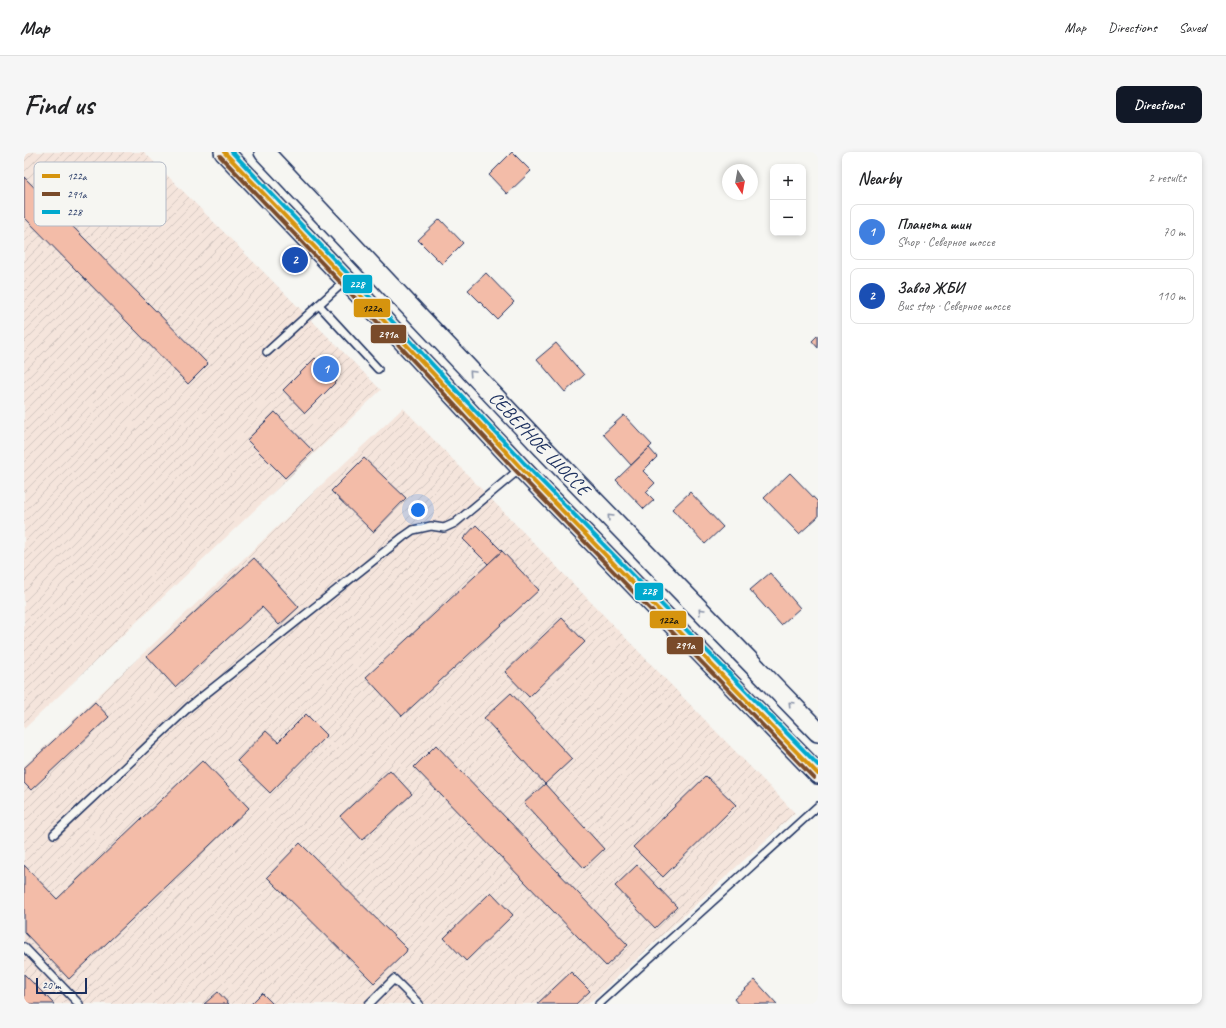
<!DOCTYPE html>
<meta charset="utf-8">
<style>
:root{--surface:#fff;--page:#f6f6f6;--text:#202124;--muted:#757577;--line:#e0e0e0;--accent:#111827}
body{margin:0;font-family:Caveat,sans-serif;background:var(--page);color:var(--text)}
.controls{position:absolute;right:12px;top:12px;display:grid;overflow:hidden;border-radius:8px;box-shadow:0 2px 6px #0003}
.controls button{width:36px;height:36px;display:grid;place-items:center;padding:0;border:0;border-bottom:1px solid var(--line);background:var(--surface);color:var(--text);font:20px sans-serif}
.compass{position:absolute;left:698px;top:12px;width:36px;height:36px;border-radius:50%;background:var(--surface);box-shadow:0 2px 6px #0003;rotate:169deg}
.scale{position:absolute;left:12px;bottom:10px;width:51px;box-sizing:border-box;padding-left:4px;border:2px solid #1b2f5e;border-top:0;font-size:11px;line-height:14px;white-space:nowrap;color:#1b2f5e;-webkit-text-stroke:3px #f6f6f2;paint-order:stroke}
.you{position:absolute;left:394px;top:358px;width:14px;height:14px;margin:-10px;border:3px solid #fff;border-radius:50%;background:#1a73e8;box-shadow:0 0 0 6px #1a73e833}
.badge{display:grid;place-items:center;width:26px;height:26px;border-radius:50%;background:var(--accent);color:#fff;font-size:13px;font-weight:700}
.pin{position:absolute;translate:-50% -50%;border:2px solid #fff;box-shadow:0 1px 4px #0006}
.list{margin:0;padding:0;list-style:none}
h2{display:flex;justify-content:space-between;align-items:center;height:52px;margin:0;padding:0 16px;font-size:17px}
h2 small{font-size:13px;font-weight:400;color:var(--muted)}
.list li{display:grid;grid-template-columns:26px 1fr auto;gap:12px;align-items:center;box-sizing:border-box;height:56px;margin:0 8px 8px;padding:0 8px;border:1px solid var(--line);border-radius:8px}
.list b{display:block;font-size:15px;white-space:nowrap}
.list p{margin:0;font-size:13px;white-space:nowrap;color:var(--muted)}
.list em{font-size:13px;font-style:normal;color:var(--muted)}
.map{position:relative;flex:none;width:794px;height:852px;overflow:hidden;border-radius:8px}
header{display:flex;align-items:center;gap:24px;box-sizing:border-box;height:56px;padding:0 20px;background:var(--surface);border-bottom:1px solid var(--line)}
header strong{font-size:19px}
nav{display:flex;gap:22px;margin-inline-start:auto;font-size:14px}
.intro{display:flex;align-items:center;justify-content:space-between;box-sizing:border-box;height:96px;padding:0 24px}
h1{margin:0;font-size:28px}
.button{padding:10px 18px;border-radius:8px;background:var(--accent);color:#fff;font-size:14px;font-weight:700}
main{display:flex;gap:24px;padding:0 24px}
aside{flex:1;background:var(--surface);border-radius:8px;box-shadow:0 2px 6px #0003}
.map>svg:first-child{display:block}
.industrial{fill:url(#industrial-furrows)}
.building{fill:#f3bca8;stroke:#1b2f5e}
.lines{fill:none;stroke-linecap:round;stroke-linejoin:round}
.lane-casing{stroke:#1b2f5e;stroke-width:10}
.secondary-casing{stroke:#1b2f5e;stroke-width:22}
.lane{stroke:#f6f6f2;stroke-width:7}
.secondary{stroke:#f6f6f2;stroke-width:19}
.bus-1-casing{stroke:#f6f6f2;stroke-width:7}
.bus-2-casing{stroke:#f6f6f2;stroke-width:7}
.bus-3-casing{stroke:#f6f6f2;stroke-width:7}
.bus-1{stroke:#d6940e;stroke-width:4}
.bus-2{stroke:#7a4b2a;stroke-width:4}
.bus-3{stroke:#00a9ce;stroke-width:4}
.oneway{stroke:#8892a8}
.labels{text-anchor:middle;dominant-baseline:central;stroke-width:4;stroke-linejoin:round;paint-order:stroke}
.street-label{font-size:19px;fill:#1b2f5e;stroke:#f6f6f2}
.key{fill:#f6f6f2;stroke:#b4bac6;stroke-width:1}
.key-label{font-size:11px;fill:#1b2f5e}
.line-badge{stroke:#f6f6f2;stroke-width:1.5}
.badge-label{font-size:11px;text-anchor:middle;font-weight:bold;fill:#fff}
.pale-badge-label{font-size:11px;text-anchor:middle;font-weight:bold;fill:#111}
</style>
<header>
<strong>Map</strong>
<nav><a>Map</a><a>Directions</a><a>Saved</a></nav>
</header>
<div class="intro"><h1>Find us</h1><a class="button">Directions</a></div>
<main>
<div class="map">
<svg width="794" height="852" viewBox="0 0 794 852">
<defs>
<pattern id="industrial-furrows" width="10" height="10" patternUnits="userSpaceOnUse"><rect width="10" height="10" fill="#f5e5dc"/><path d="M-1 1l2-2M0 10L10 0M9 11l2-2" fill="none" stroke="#d1c5bf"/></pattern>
</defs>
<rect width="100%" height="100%" fill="#f6f6f2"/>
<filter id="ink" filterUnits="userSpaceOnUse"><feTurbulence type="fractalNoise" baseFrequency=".025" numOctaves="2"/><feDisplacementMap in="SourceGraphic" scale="8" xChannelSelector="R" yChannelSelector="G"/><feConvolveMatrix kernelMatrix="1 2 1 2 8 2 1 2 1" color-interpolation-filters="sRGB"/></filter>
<g filter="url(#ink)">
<!-- industrial -->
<g class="industrial">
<path d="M0,0H120L357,238L0,577Z"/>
<path d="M379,256L771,661L564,852H0V614Z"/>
</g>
<!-- building -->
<g class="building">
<path d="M488,0L507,19L483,42L465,23Z"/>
<path d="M0,25L184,212L164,232L0,65Z"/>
<path d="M416,67L439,91L418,112L394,88Z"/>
<path d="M462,121L490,150L473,167L444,138Z"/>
<path d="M794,183V196L788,189Z"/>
<path d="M532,191L560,223L541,240L513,207Z"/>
<path d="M291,206L313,229L281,261L259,238Z"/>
<path d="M251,260L289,299L261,326L223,288Z"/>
<path d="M600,263L628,293L607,313L579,282Z"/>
<path d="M625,296L633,305L619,319L631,331L622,340L630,348L620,357L592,328Z"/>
<path d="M340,306L382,346L349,380L307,339Z"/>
<path d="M766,321L794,350V365L775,382L740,346Z"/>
<path d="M666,340L699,375L681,392L648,357Z"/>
<path d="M452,373L478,399L464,412L439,387Z"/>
<path d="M478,399L515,438L378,564L342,525Z"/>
<path d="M230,406L275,455L255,473L238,455L151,535L123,504Z"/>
<path d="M746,421L776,456L757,473L726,438Z"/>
<path d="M538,466L561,490L505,545L481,520Z"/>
<path d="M487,541L548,607L521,632L460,566Z"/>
<path d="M71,550L85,565L7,638L0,631V616Z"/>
<path d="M282,562L303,583L246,641L213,609L242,579L254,590Z"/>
<path d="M412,593L604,793L582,814L390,615Z"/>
<path d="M179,608L225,656L45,827L0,780V713L33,747Z"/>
<path d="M366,618L388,642L338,688L316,664Z"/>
<path d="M682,624L712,653L639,725L609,695Z"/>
<path d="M521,632L580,697L560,716L500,651Z"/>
<path d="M276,691L383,797L382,800L350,831L243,725Z"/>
<path d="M613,713L653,755L631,776L591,734Z"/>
<path d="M467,740L489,763L442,809L420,786Z"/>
<path d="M547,820L566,839L552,852H513Z"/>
<path d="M0,822L30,852H0Z"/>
<path d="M731,828L753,852H714L710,847Z"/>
<path d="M194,840L205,852H180Z"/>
<path d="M238,841L249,852H227Z"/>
</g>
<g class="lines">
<!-- lane casing -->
<g class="lane-casing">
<g id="lane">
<path d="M295,153L354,217"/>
<path d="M243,200L322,128"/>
<path d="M30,682L165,555L379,385L389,378L407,374L420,376L431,371L497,316"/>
<path d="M0,795L55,852"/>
<path d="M345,852L370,827L395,852"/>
<path d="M575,852L794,654"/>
</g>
</g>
<!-- secondary casing -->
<g class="secondary-casing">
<g id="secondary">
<path d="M200,0L322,128L497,316L794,622"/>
<path id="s1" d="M240,0L519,296L794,580"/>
</g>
</g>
<!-- lane -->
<use href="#lane" class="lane"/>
<!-- secondary -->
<use href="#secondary" class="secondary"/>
<!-- bus-1 casing -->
<g class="bus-1-casing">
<path id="bus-1" d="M200,0L322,128L497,316L794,622"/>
</g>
<!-- bus-2 casing -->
<g class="bus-2-casing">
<path id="bus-2" d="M196,4L318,132L493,320L790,626"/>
</g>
<!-- bus-3 casing -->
<g class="bus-3-casing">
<path id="bus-3" d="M208,0L326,124L501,312L794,613"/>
</g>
<!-- bus-1 -->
<use href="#bus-1" class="bus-1"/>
<!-- bus-2 -->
<use href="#bus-2" class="bus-2"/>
<!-- bus-3 -->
<use href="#bus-3" class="bus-3"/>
</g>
<!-- one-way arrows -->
<defs><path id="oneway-chevron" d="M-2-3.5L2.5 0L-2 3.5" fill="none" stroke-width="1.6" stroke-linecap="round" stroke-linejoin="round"/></defs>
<g class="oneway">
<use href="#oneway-chevron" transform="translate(448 221) rotate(-133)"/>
<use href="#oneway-chevron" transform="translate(586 365) rotate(-134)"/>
<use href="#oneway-chevron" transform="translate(677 459) rotate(-134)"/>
<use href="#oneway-chevron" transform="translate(767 552) rotate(-134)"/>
</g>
</g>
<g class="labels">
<!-- street labels -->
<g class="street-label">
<text stroke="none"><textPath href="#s1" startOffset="401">СЕВЕРНОЕ ШОССЕ</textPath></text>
</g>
</g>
<!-- legend -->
<rect x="10" y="10" width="132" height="64" rx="6" class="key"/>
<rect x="18" y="22" width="18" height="4" fill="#d6940e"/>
<rect x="18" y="40" width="18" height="4" fill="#7a4b2a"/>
<rect x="18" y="58" width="18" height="4" fill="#00a9ce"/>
<g class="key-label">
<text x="43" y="28">122а</text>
<text x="43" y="46">291а</text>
<text x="43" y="64">228</text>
</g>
<g class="line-badge">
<rect x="318" y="122" width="31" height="20" rx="4" fill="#00a9ce"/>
<rect x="329" y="146" width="38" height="20" rx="4" fill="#d6940e"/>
<rect x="346" y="172" width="37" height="20" rx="4" fill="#7a4b2a"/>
<rect x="610" y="430" width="30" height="19" rx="4" fill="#00a9ce"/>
<rect x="625" y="458" width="38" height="19" rx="4" fill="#d6940e"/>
<rect x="642" y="484" width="38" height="19" rx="4" fill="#7a4b2a"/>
</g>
<g class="badge-label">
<text x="333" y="136">228</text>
<text x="364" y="186">291а</text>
<text x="625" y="443">228</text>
<text x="661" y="497">291а</text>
</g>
<g class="pale-badge-label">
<text x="348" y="160">122а</text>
<text x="644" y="472">122а</text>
</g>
</svg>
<div class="controls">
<button>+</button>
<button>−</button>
</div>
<svg class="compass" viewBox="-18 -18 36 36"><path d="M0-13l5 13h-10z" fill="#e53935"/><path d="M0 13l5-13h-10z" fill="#757577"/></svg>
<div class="scale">20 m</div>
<div class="you"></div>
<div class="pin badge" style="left:302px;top:217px;background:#3f7fe0">1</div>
<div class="pin badge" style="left:271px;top:108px;background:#1a4fb4">2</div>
</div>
<aside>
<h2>Nearby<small>2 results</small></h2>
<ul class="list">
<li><span class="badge" style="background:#3f7fe0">1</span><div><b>Планета шин</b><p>Shop · Северное шоссе</p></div><em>70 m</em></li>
<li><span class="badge" style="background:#1a4fb4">2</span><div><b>Завод ЖБИ</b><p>Bus stop · Северное шоссе</p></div><em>110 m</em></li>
</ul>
</aside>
</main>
